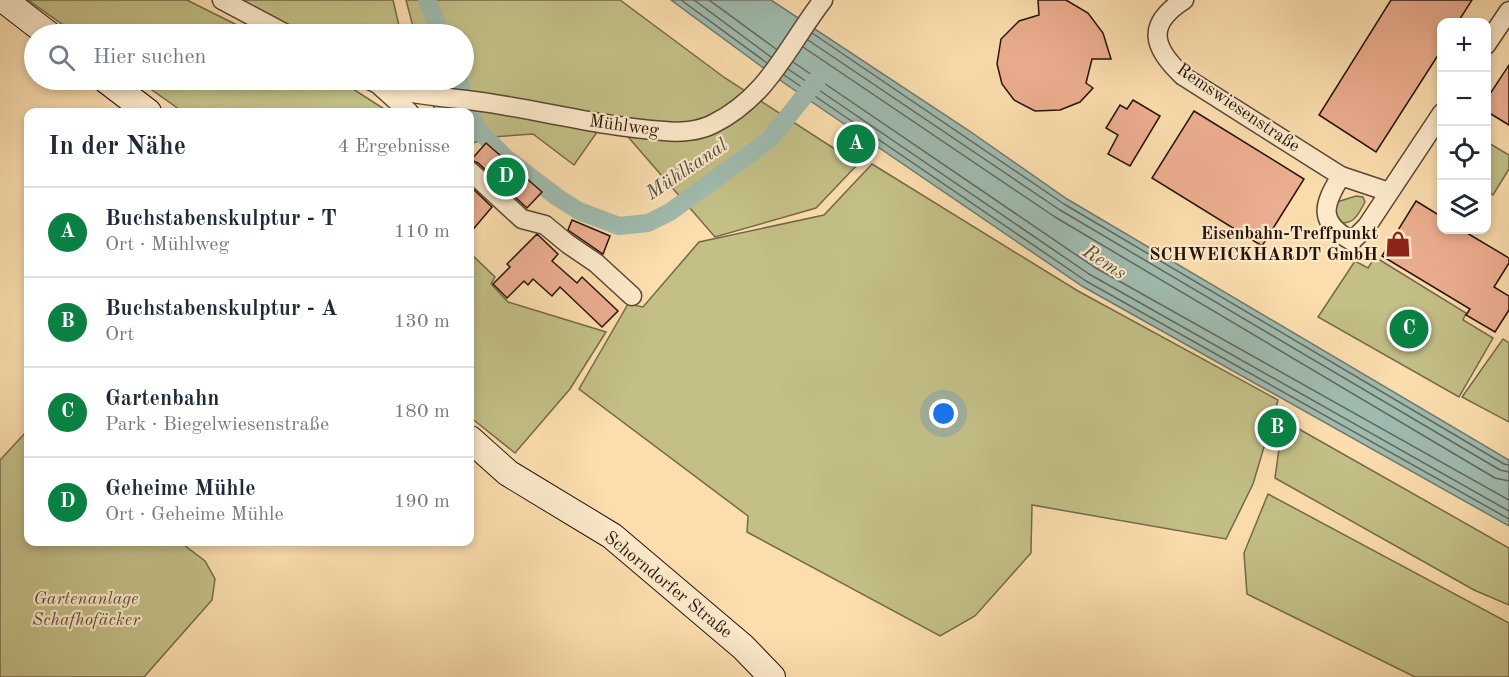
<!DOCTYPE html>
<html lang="de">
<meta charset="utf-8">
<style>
:root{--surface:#fff;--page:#f6f6f7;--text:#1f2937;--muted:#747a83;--line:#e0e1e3;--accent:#0b8043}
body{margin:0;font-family:"Old Standard TT",serif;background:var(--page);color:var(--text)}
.controls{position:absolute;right:18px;top:18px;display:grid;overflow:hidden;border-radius:12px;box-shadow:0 3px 9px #0003}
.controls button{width:54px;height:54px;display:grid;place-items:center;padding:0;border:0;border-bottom:2px solid var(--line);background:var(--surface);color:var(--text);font:30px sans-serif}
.you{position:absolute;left:944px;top:414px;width:21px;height:21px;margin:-15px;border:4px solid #fff;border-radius:50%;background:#1a73e8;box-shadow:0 0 0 9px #1a73e833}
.badge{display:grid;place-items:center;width:39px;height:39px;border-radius:50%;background:var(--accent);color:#fff;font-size:20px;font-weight:700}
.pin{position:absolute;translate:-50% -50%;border:3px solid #fff;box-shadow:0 2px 6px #0006}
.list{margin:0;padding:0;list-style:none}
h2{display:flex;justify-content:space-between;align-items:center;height:78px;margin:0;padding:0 24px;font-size:26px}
h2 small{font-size:20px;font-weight:400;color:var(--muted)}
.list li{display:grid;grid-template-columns:39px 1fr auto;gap:18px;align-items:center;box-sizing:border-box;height:90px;padding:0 24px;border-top:2px solid var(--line)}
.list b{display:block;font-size:22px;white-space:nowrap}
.list p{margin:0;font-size:20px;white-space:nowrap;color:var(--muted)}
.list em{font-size:20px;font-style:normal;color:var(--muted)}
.icon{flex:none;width:33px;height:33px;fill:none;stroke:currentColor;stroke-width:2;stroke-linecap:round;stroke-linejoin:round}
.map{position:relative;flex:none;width:1509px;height:677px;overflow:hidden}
.search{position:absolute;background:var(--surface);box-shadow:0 3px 9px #0003;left:24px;top:24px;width:450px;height:66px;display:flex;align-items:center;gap:15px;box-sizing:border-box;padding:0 21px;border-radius:33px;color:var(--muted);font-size:22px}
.panel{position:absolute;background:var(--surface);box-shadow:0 3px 9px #0003;left:24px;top:108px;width:450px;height:438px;border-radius:12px}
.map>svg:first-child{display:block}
.green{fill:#c3bf87;stroke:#746948;stroke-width:1.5}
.water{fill:#9fbbaf;stroke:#6f786d;stroke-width:1.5}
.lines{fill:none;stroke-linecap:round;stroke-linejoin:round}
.shore{stroke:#62675c;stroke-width:1.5}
.canal{stroke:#9fbbaf;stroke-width:18}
.building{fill:#ecae90;stroke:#261309;stroke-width:1.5}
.street-casing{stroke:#5b4632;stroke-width:21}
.secondary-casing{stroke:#261309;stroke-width:28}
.street{stroke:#fce9ca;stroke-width:18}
.secondary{stroke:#fce9ca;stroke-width:26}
.labels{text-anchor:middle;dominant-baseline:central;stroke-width:4.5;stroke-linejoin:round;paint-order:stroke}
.street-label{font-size:18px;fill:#261309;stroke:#fce9ca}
.poi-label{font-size:18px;font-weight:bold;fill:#261309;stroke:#fce9ca;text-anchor:end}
.park-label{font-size:18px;font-style:italic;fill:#5d4f35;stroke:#fce9ca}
.water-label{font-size:20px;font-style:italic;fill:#504e43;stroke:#fce9ca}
</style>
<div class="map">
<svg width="1509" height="677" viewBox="0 0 1509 677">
<rect width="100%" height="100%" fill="#fbddae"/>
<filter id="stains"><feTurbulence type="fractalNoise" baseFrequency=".00333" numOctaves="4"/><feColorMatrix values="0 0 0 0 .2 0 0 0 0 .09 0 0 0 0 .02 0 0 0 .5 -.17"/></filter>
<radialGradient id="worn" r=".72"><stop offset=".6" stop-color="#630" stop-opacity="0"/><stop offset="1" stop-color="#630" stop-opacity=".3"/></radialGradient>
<!-- green -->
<g class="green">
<path d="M28,0H187L255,34H76Z"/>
<path d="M237,0H393L401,34H301Z"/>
<path d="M406,0H620L725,78L858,164L816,208L715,237L609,115L574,165L533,134L492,137L470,144V112H435L427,80H464V34H415Z"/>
<path d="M138,80H339L389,112H183Z"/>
<path d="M1487,142L1509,155V169L1493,195L1487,191Z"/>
<path d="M872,164L1078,291L1278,400L1253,484L1226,539L1032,505L1031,553L975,616L940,636L747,532L748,516L579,389L628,304L643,307L699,242L824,215Z"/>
<path d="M1356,196L1363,197L1365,202C1359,213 1354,226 1339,222L1333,209L1337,202Z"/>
<path d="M470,253L495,277L491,284L508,302L606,332L570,389L515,453L470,417Z"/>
<path d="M1375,257L1466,313L1463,320L1493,338L1459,397L1318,317L1355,261L1368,268Z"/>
<path d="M1503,339L1509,343V422L1462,397Z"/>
<path d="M1283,420L1509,548V605L1474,590L1275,478Z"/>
<path d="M28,430V542H180L205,561L215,579L212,600L144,677H0V460Z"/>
<path d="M1268,494L1509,623V677H1415L1247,594L1244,553Z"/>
</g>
<!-- water -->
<path class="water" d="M671,0H771L968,130L1067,199L1509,460V526L1082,286L784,83Z"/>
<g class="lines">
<!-- shore -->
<g class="shore">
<path d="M681,0L767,63"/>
<path d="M694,0L771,57"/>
<path d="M709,0L776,49"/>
<path d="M812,33L1064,204L1504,464L1509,465"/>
<path d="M808,40L1060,210L1500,470L1509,472"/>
<path d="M803,47L1055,217L1495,478L1509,481"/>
<path d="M793,62L1094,267L1509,500"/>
<path d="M788,69L1089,274L1509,511"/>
<path d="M784,75L1086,281L1509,519"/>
</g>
<!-- canal -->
<g class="canal">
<path d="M427,0L441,34"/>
<path d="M458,80L478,130L507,159L557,197L579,211L619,226L648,223L670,212L769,140L818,79"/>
</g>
</g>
<!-- building -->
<g class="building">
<path d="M1038,0H1066L1088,13L1103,33L1111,59H1092L1086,83L1093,88L1080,102L1060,110L1035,111L1014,100L1002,84L997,64L1001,39L1019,21L1039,15Z"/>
<path d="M1391,0H1472L1458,22H1442V49L1376,152L1319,115Z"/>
<path d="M1509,65V125L1486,111V100Z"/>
<path d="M1133,100L1160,116L1130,166L1108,154L1118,135L1106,128L1120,105L1127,109Z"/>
<path d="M1194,111L1304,179L1262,246L1152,178Z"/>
<path d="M486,143L542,192L527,208L478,163L471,160Z"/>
<path d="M470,186L492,207L470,233Z"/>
<path d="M1416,201L1442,217V230H1462L1509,258V263L1494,287L1509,296V310L1495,332L1466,315L1470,309L1382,256Z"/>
<path d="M572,220L610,236L603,254L568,230Z"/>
<path d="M537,234L558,254L552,261L577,283L582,277L618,311L602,327L560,287L552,296L533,279L528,285L524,281L507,298L493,284L510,267L507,264Z"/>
</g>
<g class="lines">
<!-- street casing -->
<g class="street-casing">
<g id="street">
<path d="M222,0L286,34"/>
<path d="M1184,0C1145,25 1153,48 1183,76L1341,176"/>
<path d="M1486,45L1509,11"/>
<path d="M369,80C400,96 454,97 489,103C547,112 605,127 664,131C680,133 699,131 713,124C769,96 787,47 823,0"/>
<path d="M380,86L409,112"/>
<path d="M470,171L522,219L545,225L568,244L596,263L632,296"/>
<path d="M1389,192L1341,176C1323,205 1317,222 1352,241L1367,226L1442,113"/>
</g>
</g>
<!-- secondary casing -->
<g class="secondary-casing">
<g id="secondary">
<path d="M4,0L48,34"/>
<path d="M106,80L148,112"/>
<path d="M470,439L508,473L612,536L743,647L772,677"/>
</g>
</g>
<!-- street -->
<use href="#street" class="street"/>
<!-- secondary -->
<use href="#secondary" class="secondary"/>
</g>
<!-- icons -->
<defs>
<g id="shop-bare" transform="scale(2.07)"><path d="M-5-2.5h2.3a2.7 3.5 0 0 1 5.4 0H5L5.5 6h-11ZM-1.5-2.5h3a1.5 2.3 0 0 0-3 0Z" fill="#8f2418" stroke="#fce9ca" stroke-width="2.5" paint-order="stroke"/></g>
</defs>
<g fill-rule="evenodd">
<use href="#shop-bare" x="1398" y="244"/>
</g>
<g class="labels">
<!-- street labels -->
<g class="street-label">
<text transform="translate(1238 108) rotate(34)">Remswiesenstraße</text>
<text transform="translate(624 126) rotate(8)">Mühlweg</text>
<text transform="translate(668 585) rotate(39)">Schorndorfer Straße</text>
</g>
<!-- poi labels -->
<g class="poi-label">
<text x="1378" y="234">Eisenbahn-Treffpunkt<tspan x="1378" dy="21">SCHWEICKHARDT GmbH</tspan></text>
</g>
<!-- park labels -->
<g class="park-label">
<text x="86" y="599">Gartenanlage<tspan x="86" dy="21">Schafhofäcker</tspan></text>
</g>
<!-- water labels -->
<g class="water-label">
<text transform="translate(687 170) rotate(-34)">Mühlkanal</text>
<text transform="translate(1104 263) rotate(33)">Rems</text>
</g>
</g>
<rect width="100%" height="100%" filter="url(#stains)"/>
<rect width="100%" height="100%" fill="url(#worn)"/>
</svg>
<div class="controls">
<button>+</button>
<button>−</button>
<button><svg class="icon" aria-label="locate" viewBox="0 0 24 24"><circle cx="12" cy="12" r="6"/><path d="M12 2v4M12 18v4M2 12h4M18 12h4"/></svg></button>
<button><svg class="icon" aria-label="layers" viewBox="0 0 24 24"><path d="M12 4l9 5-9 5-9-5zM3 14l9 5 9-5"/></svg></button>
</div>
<div class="you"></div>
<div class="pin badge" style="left:856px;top:144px">A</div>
<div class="pin badge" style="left:1277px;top:428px">B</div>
<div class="pin badge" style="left:1409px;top:329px">C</div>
<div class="pin badge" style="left:506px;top:177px">D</div>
<div class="search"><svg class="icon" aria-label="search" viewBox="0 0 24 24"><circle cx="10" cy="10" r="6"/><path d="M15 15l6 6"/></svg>Hier suchen</div>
<section class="panel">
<h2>In der Nähe<small>4 Ergebnisse</small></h2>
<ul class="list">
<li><span class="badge">A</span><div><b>Buchstabenskulptur - T</b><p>Ort · Mühlweg</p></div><em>110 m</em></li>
<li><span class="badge">B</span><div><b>Buchstabenskulptur - A</b><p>Ort</p></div><em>130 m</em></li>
<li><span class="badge">C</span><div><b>Gartenbahn</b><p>Park · Biegelwiesenstraße</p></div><em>180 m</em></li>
<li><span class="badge">D</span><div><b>Geheime Mühle</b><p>Ort · Geheime Mühle</p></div><em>190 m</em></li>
</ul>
</section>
</div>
